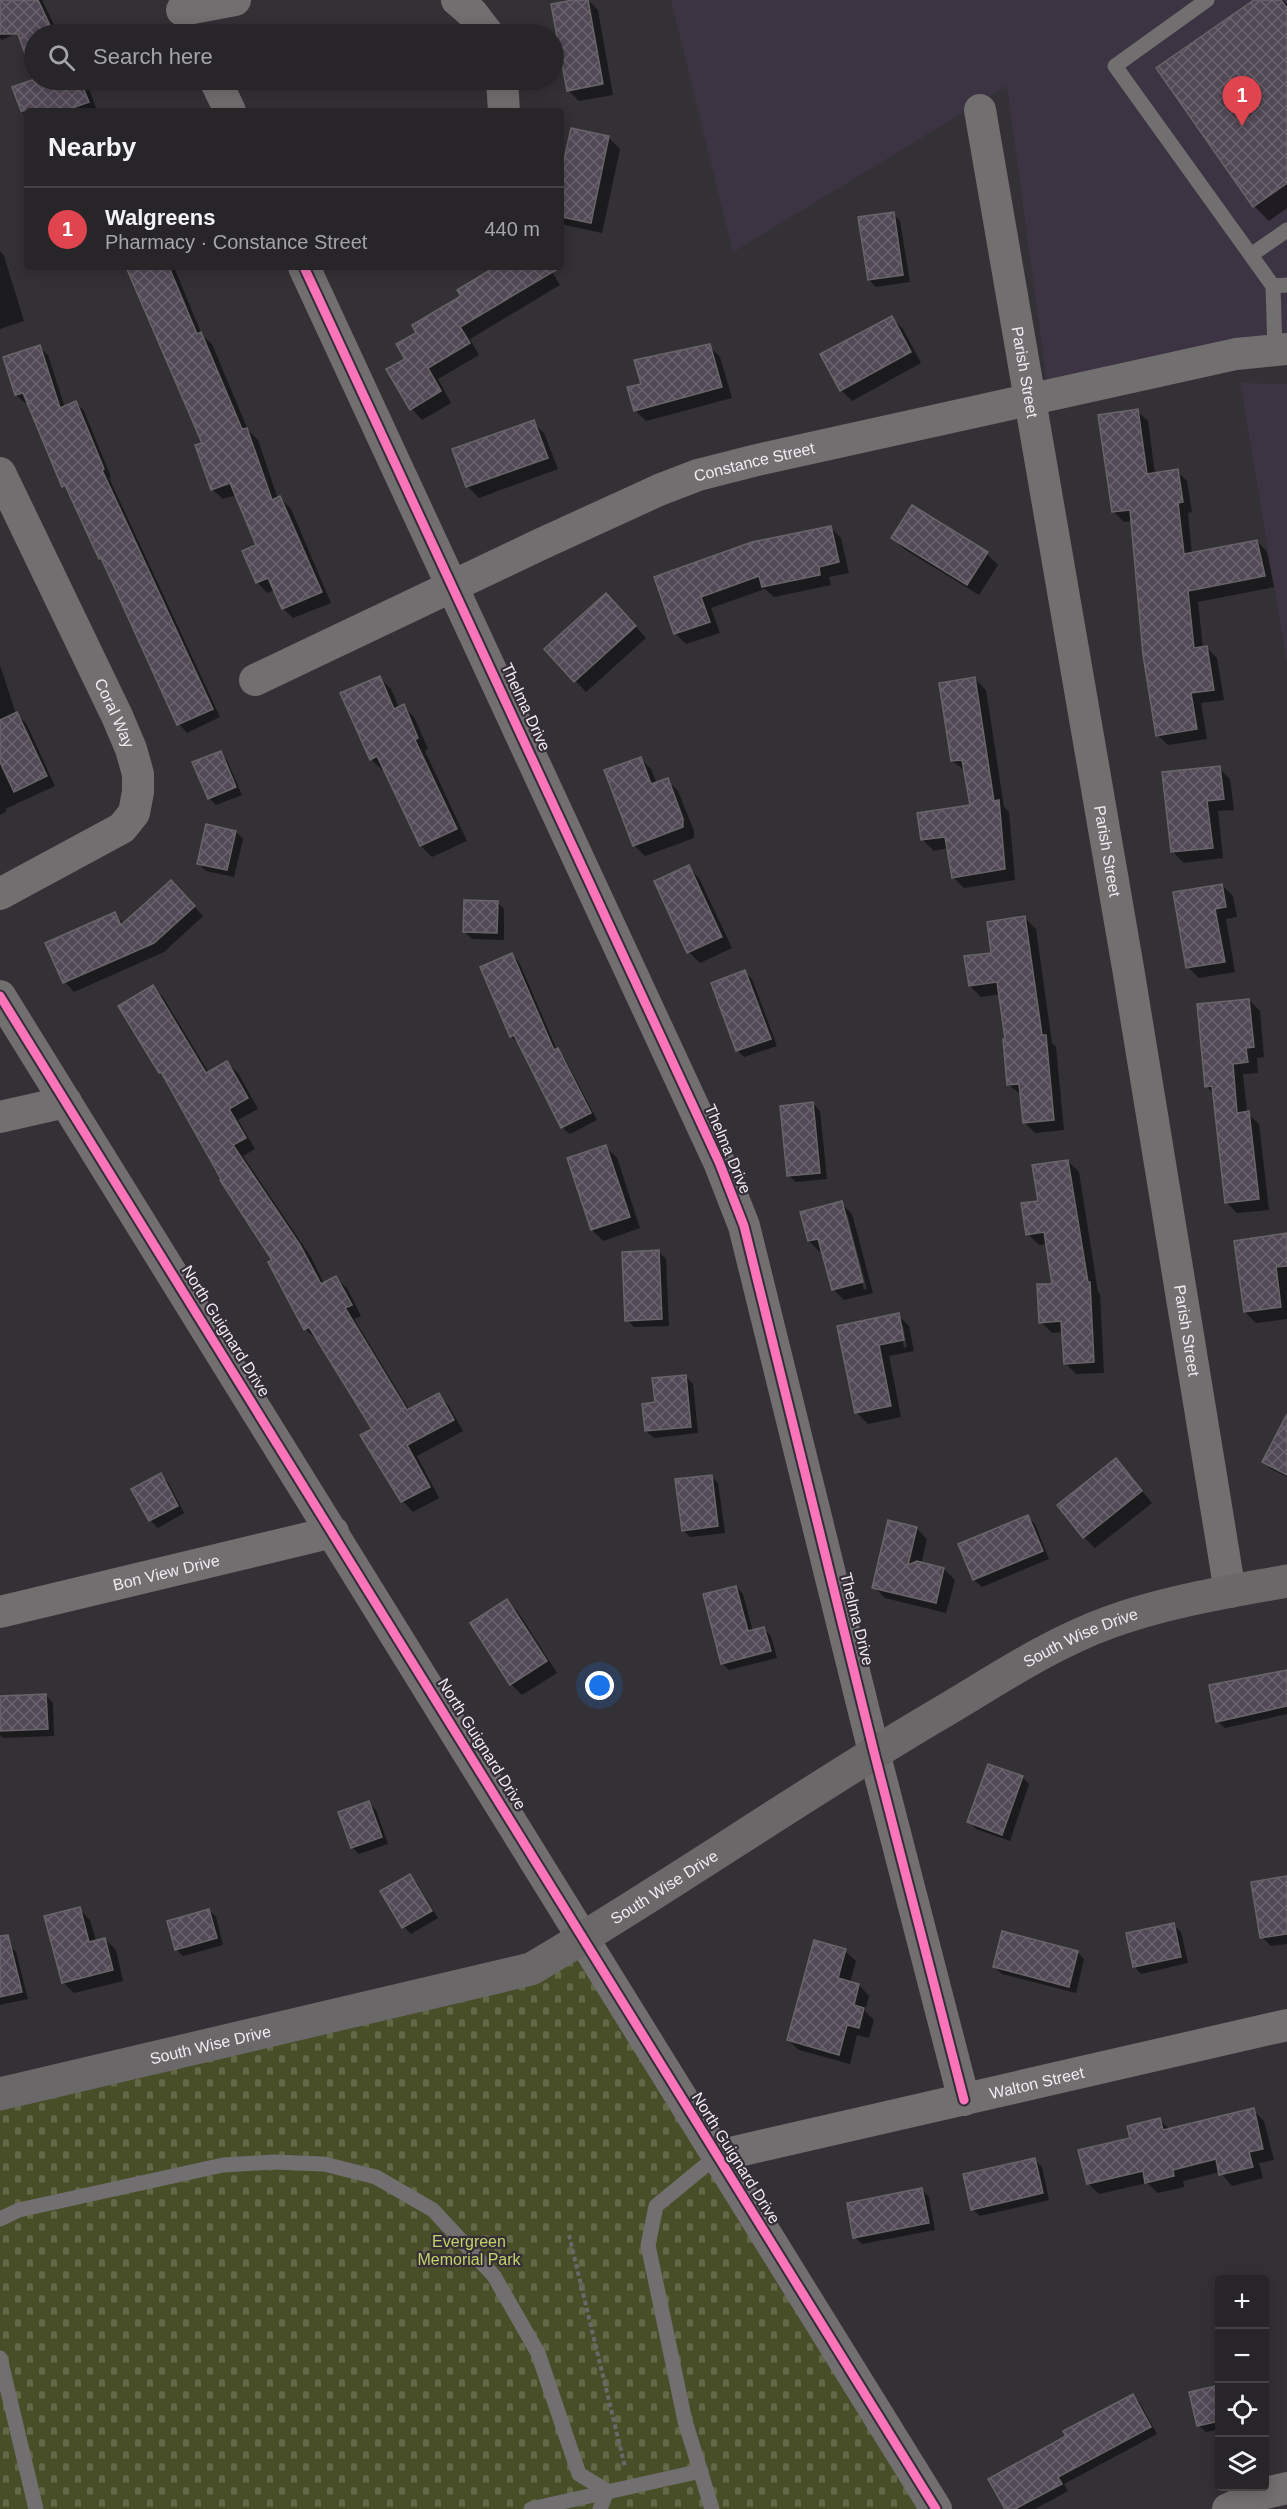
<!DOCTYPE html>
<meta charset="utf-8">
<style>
:root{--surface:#272528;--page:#2f2d30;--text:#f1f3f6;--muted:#a4a5a8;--line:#434245;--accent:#95b2f1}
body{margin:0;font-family:Arial,sans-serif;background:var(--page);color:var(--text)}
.controls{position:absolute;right:18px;bottom:18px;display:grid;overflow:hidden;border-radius:6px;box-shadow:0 3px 15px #0003}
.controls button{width:54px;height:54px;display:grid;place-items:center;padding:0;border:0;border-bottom:2px solid var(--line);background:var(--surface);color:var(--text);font:30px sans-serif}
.you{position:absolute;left:600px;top:1686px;width:21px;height:21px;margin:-15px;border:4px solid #fff;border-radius:50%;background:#1a73e8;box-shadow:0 0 0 9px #1a73e833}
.badge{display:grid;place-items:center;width:39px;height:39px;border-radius:50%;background:var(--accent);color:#fff;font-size:20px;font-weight:700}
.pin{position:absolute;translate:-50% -50px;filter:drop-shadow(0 2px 3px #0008)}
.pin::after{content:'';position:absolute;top:32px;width:21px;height:18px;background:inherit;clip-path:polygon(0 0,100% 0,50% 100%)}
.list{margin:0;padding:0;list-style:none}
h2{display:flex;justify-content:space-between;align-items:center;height:78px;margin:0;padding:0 24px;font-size:26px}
h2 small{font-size:20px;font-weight:400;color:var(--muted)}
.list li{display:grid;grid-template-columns:39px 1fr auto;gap:18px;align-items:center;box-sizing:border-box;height:84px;padding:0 24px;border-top:2px solid var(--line)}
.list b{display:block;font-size:22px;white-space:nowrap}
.list p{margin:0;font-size:20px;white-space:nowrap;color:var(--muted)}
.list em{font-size:20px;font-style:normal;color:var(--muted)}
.icon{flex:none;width:33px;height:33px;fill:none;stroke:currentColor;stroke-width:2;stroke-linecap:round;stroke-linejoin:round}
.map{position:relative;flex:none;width:1287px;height:2509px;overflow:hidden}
.search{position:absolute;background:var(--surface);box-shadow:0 3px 15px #0003;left:24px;top:24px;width:540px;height:66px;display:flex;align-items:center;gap:15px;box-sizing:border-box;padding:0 21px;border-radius:33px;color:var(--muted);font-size:22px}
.panel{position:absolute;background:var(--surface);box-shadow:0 3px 15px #0003;left:24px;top:108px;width:540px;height:162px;border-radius:6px}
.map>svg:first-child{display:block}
.commercial{fill:#3c3443}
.cemetery{fill:url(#cemetery-stones)}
.shadow{fill:#0007;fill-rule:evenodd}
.building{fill:url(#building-cross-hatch);stroke:#686569;stroke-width:1.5}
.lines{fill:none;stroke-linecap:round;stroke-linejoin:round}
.path{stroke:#6b686b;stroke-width:4;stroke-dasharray:4.5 3;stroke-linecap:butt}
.service{stroke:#726f70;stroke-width:15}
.minor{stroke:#726f70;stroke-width:32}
.secondary{stroke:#6b686a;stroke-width:33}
.cycleway-casing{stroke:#352e39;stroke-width:13}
.cycleway{stroke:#fb73b8;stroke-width:9}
.labels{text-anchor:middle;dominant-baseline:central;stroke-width:4.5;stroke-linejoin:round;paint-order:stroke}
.street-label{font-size:16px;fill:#f0ebf2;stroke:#352e39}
.park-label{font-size:16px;fill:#c1d466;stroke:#352e39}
</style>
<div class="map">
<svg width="1287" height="2509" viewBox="0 0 1287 2509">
<defs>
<pattern id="cemetery-stones" width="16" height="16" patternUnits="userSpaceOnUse" patternTransform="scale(1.5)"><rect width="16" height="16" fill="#484e28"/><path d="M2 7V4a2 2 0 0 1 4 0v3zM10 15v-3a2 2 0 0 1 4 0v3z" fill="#636848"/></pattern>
<pattern id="building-cross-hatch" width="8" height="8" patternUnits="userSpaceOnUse" patternTransform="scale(1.5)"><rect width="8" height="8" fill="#524956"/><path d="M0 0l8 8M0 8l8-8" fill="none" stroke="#6b636f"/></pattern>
</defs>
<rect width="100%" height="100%" fill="#343136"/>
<!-- commercial -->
<g class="commercial">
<path d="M671,0H1287V336L1047,383L1007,86L733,252Z"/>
<path d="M1240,383L1287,384V663Z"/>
</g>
<!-- cemetery -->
<path class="cemetery" d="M584,1938L937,2509H0V2094Z"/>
<!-- shadow -->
<g class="shadow">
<path d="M0,0H42L58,33L62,32L65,34H34V76L19,32L2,40L0,38Z"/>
<path d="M582,0H588L598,10L613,95L579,101L568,90Z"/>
<path d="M1257,0H1283L1287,4V208L1269,221L1254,206Z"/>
<path d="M36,80H86L97,111H27V123L14,88Z"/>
<path d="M609,138L620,149L602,233L565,225L561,221V181Z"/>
<path d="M893,213L900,221L910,282L876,287L869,280Z"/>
<path d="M0,251L4,256L24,321L0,329Z"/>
<path d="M128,267H174L202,335L212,344L248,430L258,440L278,499L280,498L291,509L331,603L293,618L283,608L275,590L267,593L257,582L258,546L236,495L223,499L212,489L204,444Z"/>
<path d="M498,267H549L560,285L470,339L479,355L438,379L451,403L422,420L412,409L407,359L463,296Z"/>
<path d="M892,318L903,329L921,363L852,401L841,390Z"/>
<path d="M709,346L720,357L732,398L646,421L635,410L643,385Z"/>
<path d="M39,347L48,355L65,408L76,403L84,411L111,477L109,478L220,717L187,733L179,724L28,402L25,403L16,395Z"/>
<path d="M1137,411L1148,421L1155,474L1177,471L1187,481L1192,512L1188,513L1192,554L1257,541L1267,552L1274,587L1198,602L1203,648L1206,647L1217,658L1224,700L1201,703L1207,739L1168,745L1158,735L1132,521L1124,522L1114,512Z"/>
<path d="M533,422L544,433L558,469L479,498L468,487L454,450Z"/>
<path d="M830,527L841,538L849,573L829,577L831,585L774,597L765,589L711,608L720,633L686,644L675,633L656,578Z"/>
<path d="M893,538L987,554L998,565L979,595L904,549Z"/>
<path d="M617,606L646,638L586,692L546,649Z"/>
<path d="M0,665L16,714L26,723L55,786L5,809L7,811L0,815Z"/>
<path d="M380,678L391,689L399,708L403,706L414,717L428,749L425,751L467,841L432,857L421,846L385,768L382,770L371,759Z"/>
<path d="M975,679L986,690L1004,807L1009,812L1015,880L964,888L953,877L948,848L934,851L923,840L971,806L966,771L952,761Z"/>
<path d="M220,752L227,760L242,795L216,805L209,798Z"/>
<path d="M640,758L651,769L657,784L667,780L678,791L694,831V838L645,856L634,845Z"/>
<path d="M1219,768L1230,779L1234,810L1218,811L1223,858L1184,863L1173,852Z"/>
<path d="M236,832L243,839L234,877L206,871L199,864Z"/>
<path d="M688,867L699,878L732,948L700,963L689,952Z"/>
<path d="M1222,885L1233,896L1237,917L1226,919L1235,972L1199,978L1188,967Z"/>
<path d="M181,892L203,916L164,952L74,992L65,982L115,914L124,924Z"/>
<path d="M497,902L504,909V940L472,939L465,932Z"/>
<path d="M1025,918L1036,929L1052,1043L1056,1047L1064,1130L1035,1133L1024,1122L1021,1095L1009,1085L1007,1040L1000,994L981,997L970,986L993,954Z"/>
<path d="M512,955L519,962L557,1050L564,1057L597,1120L570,1134L562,1127L518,1043L511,1036Z"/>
<path d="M745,972L752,979L777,1046L744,1057L737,1050Z"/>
<path d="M153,987L163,997L209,1073L227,1063L238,1073L258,1109L238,1120L255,1149L243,1156L311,1257L324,1284L336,1278L347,1288L361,1316L354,1319L410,1411L439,1395L449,1406L463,1431L417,1456L439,1498L413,1512L403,1501L374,1430L318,1338L316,1339L305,1329L274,1260L166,1078L120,1006Z"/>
<path d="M1249,1000L1260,1011L1264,1057L1257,1058L1258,1073L1243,1074L1247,1113L1259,1124L1269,1210L1237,1213L1226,1202L1214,1094L1206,1086Z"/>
<path d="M813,1104L820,1111L827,1179L796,1182L788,1175Z"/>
<path d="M606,1147L617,1158L640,1228L603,1241L592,1230L569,1159Z"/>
<path d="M1068,1161L1079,1172L1098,1292L1100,1294L1104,1373L1076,1374L1065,1363L1063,1332L1052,1333L1041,1322L1054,1285L1047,1244L1039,1245L1028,1234L1040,1202Z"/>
<path d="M841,1203L852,1214L873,1293L844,1300L833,1289L823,1251L820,1252L809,1241ZM844,1214H847L867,1289L864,1290Z"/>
<path d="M1287,1235V1319L1256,1323L1245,1312Z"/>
<path d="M659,1252L666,1259L669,1326L634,1327L627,1320Z"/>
<path d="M898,1315L909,1326L914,1351L889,1356L901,1417L868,1424L857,1413L839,1327ZM900,1326H903L907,1347L904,1348Z"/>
<path d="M686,1377L693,1384L698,1433L654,1438L646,1431L656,1404Z"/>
<path d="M1287,1435V1477L1271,1469L1264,1462Z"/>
<path d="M1116,1460L1152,1503L1095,1548L1084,1537Z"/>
<path d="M160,1475L168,1482L184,1513L158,1528L150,1520L133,1490Z"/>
<path d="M711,1476L718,1483L725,1533L690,1537L683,1530Z"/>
<path d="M1028,1517L1035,1524L1049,1559L982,1587L974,1580L960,1545Z"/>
<path d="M916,1528L927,1539L921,1564L944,1569L955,1580L946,1613L885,1598L874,1587Z"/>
<path d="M736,1587L743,1594L753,1632L764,1629L771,1636L777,1658L729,1670L722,1663Z"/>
<path d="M507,1601L518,1612L557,1673L522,1695L511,1684L472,1624Z"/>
<path d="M1287,1672V1714L1225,1728L1217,1721Z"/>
<path d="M46,1695L53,1703L54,1736L3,1738L0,1735V1698Z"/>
<path d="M1022,1777L1029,1784L1010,1841L976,1829L969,1821Z"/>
<path d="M369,1803L376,1810L388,1844L359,1854L352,1847Z"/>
<path d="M410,1875L417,1883L438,1918L411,1934L404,1927L382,1892Z"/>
<path d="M1287,1878V1944L1271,1946L1262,1937Z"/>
<path d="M79,1909L90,1920L96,1941L105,1939L116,1950L123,1981L74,1993L63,1982Z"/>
<path d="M209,1910L216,1917L223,1945L183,1956L176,1949Z"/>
<path d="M1174,1925L1181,1932L1188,1963L1141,1974L1134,1966Z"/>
<path d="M9,1945L16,1952L28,1999L0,2005V1947Z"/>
<path d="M845,1951L856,1961L850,1983L859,1985L869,1996L865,2011L874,2020L869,2038L857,2035L850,2064L799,2050L788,2040Z"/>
<path d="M1077,1952L1084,1959L1076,1993L1002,1974L994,1967Z"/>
<path d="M1253,2110L1264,2121L1274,2160L1259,2163L1263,2178L1232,2186L1220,2172L1183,2181L1184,2187L1158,2193L1147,2183L1099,2194L1088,2183L1132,2139L1160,2120L1170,2130Z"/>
<path d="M1034,2159L1042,2167L1049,2200L980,2216L972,2209Z"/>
<path d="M922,2190L929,2197L935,2230L862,2244L855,2237Z"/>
<path d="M1220,2387V2429L1206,2432L1198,2425Z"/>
<path d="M1133,2396L1140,2403L1157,2434L1064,2484L1068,2491L1035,2509H1007L1069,2437Z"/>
</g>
<!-- building -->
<g class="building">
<path d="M0,0H38L54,34H34V73H32L18,34H0Z"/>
<path d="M573,0H588L603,84L567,91L551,4Z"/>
<path d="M1254,0H1281L1287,8V183L1253,207L1156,68Z"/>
<path d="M32,80H80L89,102L64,111H21L12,87Z"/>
<path d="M571,128L609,136L591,223L561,217V174Z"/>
<path d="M894,212L903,275L868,280L858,217Z"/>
<path d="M126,267H169L197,334L201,332L242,429L247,428L272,500L280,496L322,592L282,609L268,578L256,583L242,551L256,545L230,483L211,490L195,445L202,443Z"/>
<path d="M495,267H561L460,327L470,343L428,368L441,391L410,410L386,369L405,359L396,344L416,333L412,325L461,296L457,290Z"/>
<path d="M892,316L911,352L840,391L820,354Z"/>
<path d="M710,344L722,387L634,411L627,387L641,384L634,360Z"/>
<path d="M40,345L60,408L76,401L104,469L102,470L213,709L177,725L101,558L99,559L65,485L62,487L23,393L15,395L3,357Z"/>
<path d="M1138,409L1147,474L1178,469L1183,502L1178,503L1184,554L1257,540L1265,576L1188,591L1194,648L1207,646L1214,690L1191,693L1197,729L1156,736L1143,655L1130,510L1112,512L1098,415Z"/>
<path d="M534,420L548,458L466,487L452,449Z"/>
<path d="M912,505L988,552L967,585L891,538Z"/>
<path d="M831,526L839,562L819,567L820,575L762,587L759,576L701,597L710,622L674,634L654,577L752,542Z"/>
<path d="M606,593L636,626L574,682L544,649Z"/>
<path d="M380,676L394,709L404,704L418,738L415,740L457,829L420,846L377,756L370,760L340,693Z"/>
<path d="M975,677L994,801L999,800L1005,869L952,878L945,837L921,840L917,813L970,805L962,760L951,761L939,683Z"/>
<path d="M17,712L47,776L14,792L0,762V720Z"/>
<path d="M221,751L236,787L208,799L192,762Z"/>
<path d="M641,757L651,784L668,778L683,819V827L633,846L604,770Z"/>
<path d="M1220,766L1224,799L1207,801L1213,848L1171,852L1162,772Z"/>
<path d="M206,824L236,831L227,870L197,864Z"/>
<path d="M689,865L722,937L687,953L654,881Z"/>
<path d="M171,880L195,906L154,943L63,983L45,943L115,912L121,925Z"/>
<path d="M1222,884L1226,907L1215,909L1225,962L1186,968L1173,892Z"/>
<path d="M464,900L498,901L497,933L463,932Z"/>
<path d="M1025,916L1042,1035H1046L1054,1120L1023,1123L1019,1084L1007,1085L1003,1039H1005L997,982L969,986L964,956L991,953L987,922Z"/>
<path d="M512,953L554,1050L558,1048L591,1113L561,1128L514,1035L510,1037L480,967Z"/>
<path d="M745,970L771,1039L736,1051L711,983Z"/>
<path d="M153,985L206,1073L227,1061L248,1098L229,1109L246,1138L233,1145L300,1245L321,1284L336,1276L352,1305L345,1308L407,1410L439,1393L454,1420L407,1445L430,1487L401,1502L360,1435L372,1429L309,1327L304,1330L268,1262L272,1260L220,1180L221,1179L161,1072L159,1073L118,1006Z"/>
<path d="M1249,999L1254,1047L1246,1048L1248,1062L1233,1064L1237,1113L1249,1111L1259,1199L1225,1203L1212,1086L1205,1087L1197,1004Z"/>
<path d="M813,1102L820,1173L787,1176L780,1106Z"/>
<path d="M606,1145L630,1217L591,1230L567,1158Z"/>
<path d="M1068,1160L1088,1282H1090L1094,1362L1064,1364L1061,1321L1039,1323L1037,1284H1052L1044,1232L1026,1235L1021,1203L1038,1201L1032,1165Z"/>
<path d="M842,1201L863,1282L832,1290L818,1239L808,1241L800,1212Z"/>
<path d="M1287,1233V1266L1276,1267L1281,1307L1244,1312L1234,1241Z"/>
<path d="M659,1250L662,1319L625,1321L622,1252Z"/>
<path d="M899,1313L904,1340L879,1345L891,1406L855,1413L837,1326Z"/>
<path d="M686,1375L691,1427L645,1431L642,1404L655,1402L652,1378Z"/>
<path d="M1287,1414V1475L1262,1462Z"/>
<path d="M1116,1458L1142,1491L1083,1538L1057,1505Z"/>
<path d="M161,1473L178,1506L149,1521L131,1489Z"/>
<path d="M712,1475L718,1526L682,1531L675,1479Z"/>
<path d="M1028,1515L1043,1551L973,1580L958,1544Z"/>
<path d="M888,1520L917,1527L908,1565L917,1561L944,1568L936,1603L872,1588Z"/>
<path d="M736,1586L748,1631L764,1627L771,1651L721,1664L703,1594Z"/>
<path d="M507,1599L547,1661L510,1685L470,1623Z"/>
<path d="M1287,1670V1706L1216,1722L1209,1685Z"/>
<path d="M46,1694L48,1729L0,1731V1696Z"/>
<path d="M988,1764L1023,1776L1002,1835L967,1822Z"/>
<path d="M369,1801L382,1837L351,1848L338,1812Z"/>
<path d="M410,1874L432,1911L402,1928L380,1891Z"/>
<path d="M1287,1876V1934L1260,1938L1251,1882Z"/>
<path d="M80,1907L89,1942L105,1938L113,1970L62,1983L44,1916Z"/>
<path d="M209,1909L217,1938L175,1950L167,1921Z"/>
<path d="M1174,1923L1181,1957L1133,1967L1126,1933Z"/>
<path d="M1002,1931L1078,1951L1069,1987L993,1967Z"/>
<path d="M8,1935L22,1992L0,1997V1936Z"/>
<path d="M814,1940L846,1949L838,1978L859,1984L854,2005L864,2008L859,2028L847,2025L839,2055L787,2040Z"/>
<path d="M1254,2108L1263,2149L1249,2152L1253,2167L1219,2175L1216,2159L1173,2170L1174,2176L1145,2183L1143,2171L1087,2184L1078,2150L1130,2138L1127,2126L1160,2118L1163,2130Z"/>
<path d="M1035,2158L1043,2193L971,2210L963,2174Z"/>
<path d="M922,2188L929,2223L853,2238L847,2203Z"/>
<path d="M1220,2385V2421L1197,2426L1189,2392Z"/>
<path d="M1133,2394L1151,2427L1058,2477L1062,2484L1015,2509H1005L988,2479L1066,2436L1063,2431Z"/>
</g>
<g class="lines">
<!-- path -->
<path class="path" d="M569,2235L625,2467"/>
<!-- service -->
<g class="service">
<path d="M1207,0L1115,66L1273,286"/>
<path d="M1251,255L1287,230"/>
<path d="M1275,350L1273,286L1287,285"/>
<path d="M0,2219L19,2210L223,2165L274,2162L324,2164L376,2177L433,2210L494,2276L538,2353L579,2474L607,2491"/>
<path d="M0,2358L36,2509"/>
<path d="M531,2509L701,2471"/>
<path d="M600,2509L607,2491"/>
<path d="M712,2509L685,2421L648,2245L656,2206L717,2156"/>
</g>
<!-- minor -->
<g class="minor">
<path d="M457,0L472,13L488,34"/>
<path d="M182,10L235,0"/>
<path d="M215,80L230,111"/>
<path d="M502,80L504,111"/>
<path id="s1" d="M980,110L1128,968L1230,1592"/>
<path d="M304,267L719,1162L744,1226L874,1752L964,2100"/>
<path id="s2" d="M0,473L117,716L131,749L138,774V792L134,813L122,828L0,894"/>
<path id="s3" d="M255,680L541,544L659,490L698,475L757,460L1236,354L1287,349"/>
<path d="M0,996L936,2509"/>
<path d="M0,1117L66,1102"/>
<path id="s4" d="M0,1612L333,1532"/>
<path id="s5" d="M717,2156L1287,2025"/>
<path d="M1228,2509L1261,2494L1287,2488"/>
</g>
<!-- secondary -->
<path class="secondary" id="s6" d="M0,2094L531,1969C669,1888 801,1795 939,1714C995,1681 1049,1644 1110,1622C1168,1601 1228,1592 1287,1581"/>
<!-- cycleway casing -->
<g class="cycleway-casing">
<g id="cycleway">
<path d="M304,267L719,1162L744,1226L874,1752L964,2100"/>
<path d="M0,996L936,2509"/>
</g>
</g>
<!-- cycleway -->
<use href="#cycleway" class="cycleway"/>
</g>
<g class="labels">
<!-- street labels -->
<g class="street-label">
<text stroke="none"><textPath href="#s1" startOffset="266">Parish Street</textPath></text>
<text stroke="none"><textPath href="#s3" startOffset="546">Constance Street</textPath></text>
<text transform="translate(526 707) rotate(65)">Thelma Drive</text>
<text stroke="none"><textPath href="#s2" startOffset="266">Coral Way</textPath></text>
<text stroke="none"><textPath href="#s1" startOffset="752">Parish Street</textPath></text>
<text transform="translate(728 1149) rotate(67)">Thelma Drive</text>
<text stroke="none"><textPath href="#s1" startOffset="1238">Parish Street</textPath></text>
<text transform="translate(226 1331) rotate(58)">North Guignard Drive</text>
<text stroke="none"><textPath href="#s4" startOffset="171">Bon View Drive</textPath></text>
<text transform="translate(857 1619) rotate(76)">Thelma Drive</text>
<text stroke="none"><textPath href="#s6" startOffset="1188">South Wise Drive</textPath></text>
<text transform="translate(482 1744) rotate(58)">North Guignard Drive</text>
<text stroke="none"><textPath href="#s6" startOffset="702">South Wise Drive</textPath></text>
<text stroke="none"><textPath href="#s6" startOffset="216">South Wise Drive</textPath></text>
<text stroke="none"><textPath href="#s5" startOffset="328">Walton Street</textPath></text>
<text transform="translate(736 2158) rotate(58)">North Guignard Drive</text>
</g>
<!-- park labels -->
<g class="park-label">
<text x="469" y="2241">Evergreen<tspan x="469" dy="18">Memorial Park</tspan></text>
</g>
</g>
</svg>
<div class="controls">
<button>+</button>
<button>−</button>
<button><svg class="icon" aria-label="locate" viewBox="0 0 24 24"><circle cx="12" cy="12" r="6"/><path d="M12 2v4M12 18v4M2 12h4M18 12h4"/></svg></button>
<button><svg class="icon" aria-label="layers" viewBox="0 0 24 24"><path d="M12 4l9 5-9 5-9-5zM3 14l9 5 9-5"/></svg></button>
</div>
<div class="you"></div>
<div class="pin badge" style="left:1242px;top:126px;background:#e0444e">1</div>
<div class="search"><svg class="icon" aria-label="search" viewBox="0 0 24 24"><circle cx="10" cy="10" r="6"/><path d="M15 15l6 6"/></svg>Search here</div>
<section class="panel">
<h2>Nearby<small></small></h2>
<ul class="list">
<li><span class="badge" style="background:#e0444e">1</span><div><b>Walgreens</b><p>Pharmacy · Constance Street</p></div><em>440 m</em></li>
</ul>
</section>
</div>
